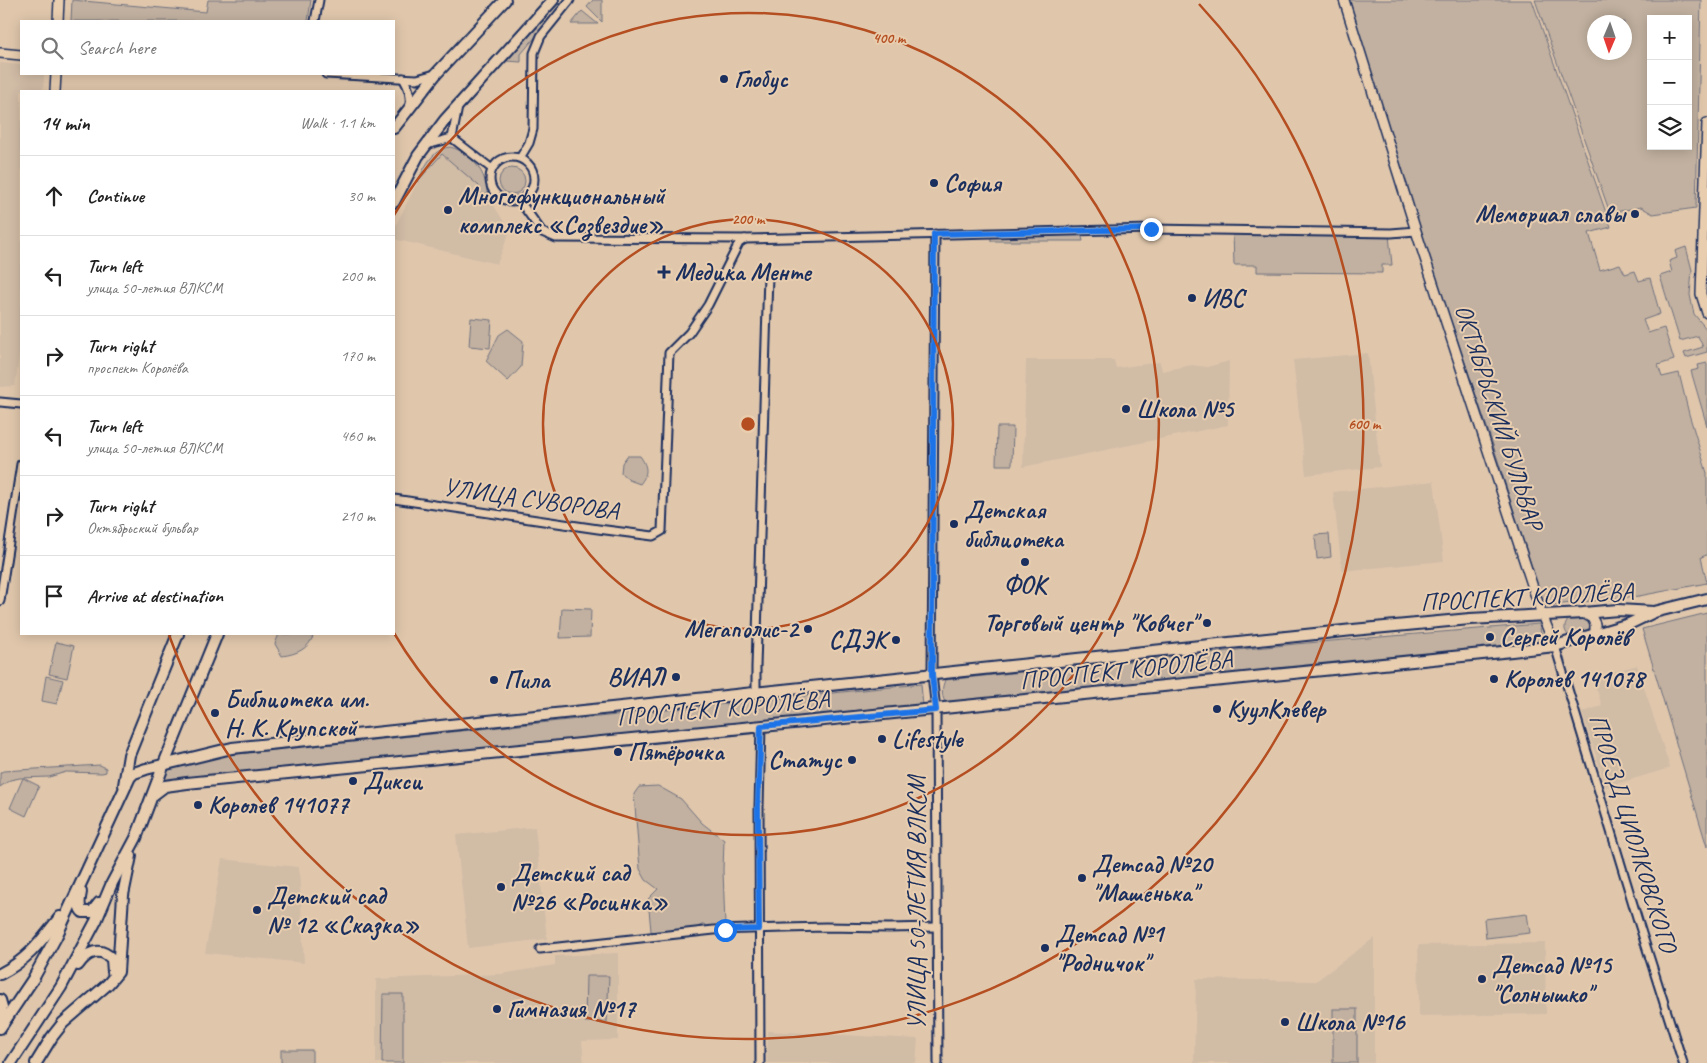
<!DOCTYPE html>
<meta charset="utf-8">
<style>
:root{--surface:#fff;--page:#f2f2f2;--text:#222;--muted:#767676;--line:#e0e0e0}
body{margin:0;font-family:Caveat,sans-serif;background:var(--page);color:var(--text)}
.controls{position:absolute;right:15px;top:15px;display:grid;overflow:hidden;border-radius:0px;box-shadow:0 2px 12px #0003}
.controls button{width:45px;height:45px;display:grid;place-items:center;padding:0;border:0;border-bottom:1px solid var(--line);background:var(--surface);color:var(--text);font:25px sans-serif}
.compass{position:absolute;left:1587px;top:15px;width:45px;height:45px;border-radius:50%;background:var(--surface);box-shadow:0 2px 12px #0003;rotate:182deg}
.stop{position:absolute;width:15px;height:15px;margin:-11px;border:4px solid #1a73e8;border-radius:50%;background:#fff}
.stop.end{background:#1a73e8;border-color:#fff;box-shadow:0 1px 5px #0008}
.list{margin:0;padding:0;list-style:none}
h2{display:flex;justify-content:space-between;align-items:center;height:65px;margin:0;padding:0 20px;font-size:21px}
h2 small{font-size:16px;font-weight:400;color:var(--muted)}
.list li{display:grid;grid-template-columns:32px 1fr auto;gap:15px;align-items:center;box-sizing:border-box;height:80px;padding:0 20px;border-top:1px solid var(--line)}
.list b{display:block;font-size:19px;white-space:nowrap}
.list p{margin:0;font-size:16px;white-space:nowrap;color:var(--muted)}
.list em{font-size:16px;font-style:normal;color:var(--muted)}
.icon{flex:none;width:28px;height:28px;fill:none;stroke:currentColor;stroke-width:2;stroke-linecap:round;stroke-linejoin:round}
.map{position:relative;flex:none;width:1707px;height:1063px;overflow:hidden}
.search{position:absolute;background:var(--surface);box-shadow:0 2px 12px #0003;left:20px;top:20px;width:375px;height:55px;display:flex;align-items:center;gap:12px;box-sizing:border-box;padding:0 18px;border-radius:0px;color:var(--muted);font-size:19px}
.panel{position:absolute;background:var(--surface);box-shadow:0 2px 12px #0003;left:20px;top:90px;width:375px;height:545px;border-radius:0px}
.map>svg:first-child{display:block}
.built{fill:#d1bca6}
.green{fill:#c2b1a0;stroke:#6e707f;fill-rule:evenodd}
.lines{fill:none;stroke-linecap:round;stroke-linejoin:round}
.minor-casing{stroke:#1b2f5e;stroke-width:11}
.tertiary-casing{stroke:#1b2f5e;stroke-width:12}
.secondary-casing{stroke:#1b2f5e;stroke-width:14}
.minor{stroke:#e8cdaf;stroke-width:7}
.tertiary{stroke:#e8cdaf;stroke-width:9}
.secondary{stroke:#e8cdaf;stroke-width:10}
.route{stroke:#1a73e8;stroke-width:6}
.ring{fill:none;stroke:#b54e20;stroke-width:2.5}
.poi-dot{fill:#1b2f5e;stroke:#e8cdaf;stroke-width:2}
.labels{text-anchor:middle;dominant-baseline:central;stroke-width:4;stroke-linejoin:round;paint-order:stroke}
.poi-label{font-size:25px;font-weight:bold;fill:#1b2f5e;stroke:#e8cdaf;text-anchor:start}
.street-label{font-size:25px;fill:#1b2f5e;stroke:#e8cdaf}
.centre{fill:#b54e20;stroke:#e8cdaf;stroke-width:2.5}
.ring-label{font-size:15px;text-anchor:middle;font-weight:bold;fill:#b54e20;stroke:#e8cdaf;stroke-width:4;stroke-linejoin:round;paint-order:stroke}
</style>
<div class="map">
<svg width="1707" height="1063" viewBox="0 0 1707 1063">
<rect width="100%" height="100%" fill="#e0c7ac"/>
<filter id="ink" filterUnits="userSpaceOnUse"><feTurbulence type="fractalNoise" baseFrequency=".02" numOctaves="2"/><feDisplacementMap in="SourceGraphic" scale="10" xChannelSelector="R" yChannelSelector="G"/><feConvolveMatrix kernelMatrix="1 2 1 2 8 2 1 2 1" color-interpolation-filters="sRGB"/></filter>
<g filter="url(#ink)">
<!-- built -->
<g class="built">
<path d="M0,63L21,65V74H44L43,91H21V343L15,386L0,387Z"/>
<path d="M450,147L461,152L479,167L485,180L487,195L510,231L497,264L394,239V229L428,161L440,150Z"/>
<path d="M1368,353L1380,467L1306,475L1293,360Z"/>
<path d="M1026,360H1114L1116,368L1160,362L1162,371L1192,365L1207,367L1229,361L1228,425L1023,467Z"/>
<path d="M1434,481L1444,561L1342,571L1333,492Z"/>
<path d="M1637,665L1670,768L1606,787L1582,712L1602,706L1593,678Z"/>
<path d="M535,827L547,939L468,948L456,835Z"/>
<path d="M222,859L299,867L304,963L205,953Z"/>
<path d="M1374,938V1063H1194L1196,979L1316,981Z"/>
<path d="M1545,943L1546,1014L1419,1016L1418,945Z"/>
<path d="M618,953V1040L582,1041L584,1063H376V979L501,974L555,965V956Z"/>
<path d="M768,1031L918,1039L916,1063H767Z"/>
</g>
<!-- green -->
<g class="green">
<path d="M72,0L206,12L208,0H311L308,21H71Z"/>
<path d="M593,0H602V22L587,7Z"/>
<path d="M1349,0H1532L1611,227L1589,233L1600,270L1620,264L1625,274L1635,271L1639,281L1650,278L1660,314L1643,320L1648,333L1664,328L1674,360L1658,365L1662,377L1679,373L1689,414L1707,473V555L1701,557L1707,583L1639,596L1544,606L1494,448L1410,200Z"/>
<path d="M1535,0H1701L1696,208L1653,214L1641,207L1610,213ZM1651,19H1688V146H1651ZM1594,22H1624V52H1594Z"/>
<path d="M582,11L598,24H571Z"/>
<path d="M544,19L548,22L521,54V62L506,61Z"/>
<path d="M450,147C471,152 488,174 487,195H483L477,189L479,186L442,154L417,182C425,167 432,149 450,147Z"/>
<circle cx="512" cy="181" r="13"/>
<path d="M1081,232L1083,241H991V234Z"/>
<path d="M1233,233L1389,235L1392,265H1382V273L1257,272V265H1234Z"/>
<path d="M1686,247L1692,270L1690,295L1694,314L1707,330V352L1686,358L1684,353L1703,347L1698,336L1680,341L1660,276L1672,272L1669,261L1677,258L1675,251Z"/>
<path d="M471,318L492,320L490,348L469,346Z"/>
<path d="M508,329L523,341L521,367L508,381L486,361L499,335Z"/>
<path d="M1707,363V426L1691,371L1699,369L1698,365Z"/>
<path d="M997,427H1013L1012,465H996Z"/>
<path d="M627,456H640C648,467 648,474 640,484L629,480L621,473L622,463Z"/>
<path d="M1329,534L1331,557L1317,559L1315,535Z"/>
<path d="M562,608L591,609L590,637L560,638Z"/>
<path d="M1707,613V847L1642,629Z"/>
<path d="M1586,618L1591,623C1589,634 1578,635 1569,636C1563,630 1564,625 1569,619Z"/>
<path d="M1539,624L1543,641L1510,647L945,702C941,695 942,687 945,680L1295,644Z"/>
<path d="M279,634H314C309,649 297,654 282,656L275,644Z"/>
<path d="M56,642L74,646L67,678L49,674Z"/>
<path d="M46,676L63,680L57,704L42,701Z"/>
<path d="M921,684L923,706L170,782L164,780L165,774L169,769L226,755Z"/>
<path d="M100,765L106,768V772L102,773L66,772L49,777L20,778L10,780L0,787V773L3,771Z"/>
<path d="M23,778L39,786L26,816L10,808Z"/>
<path d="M658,786L681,799L702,823L724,840L723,870L725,926L721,931L712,932L704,924L673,938L660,941L651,931L648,899L658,889L646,880L640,869L634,794L639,787Z"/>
<path d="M1527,914L1530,933L1486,938L1484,919Z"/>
<path d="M586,976H609L607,1022H585Z"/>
<path d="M383,994H403V1063H382Z"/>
<rect x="1333" y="1009" width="24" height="54"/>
<rect x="281" y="1050" width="31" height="13"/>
</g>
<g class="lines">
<!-- minor casing -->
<g class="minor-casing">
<g id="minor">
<path d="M315,21L319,0"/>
<path d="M326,74L417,79L435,74"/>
<path d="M403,78C409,88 411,95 410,106"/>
<path d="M452,138L458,107"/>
<path d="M426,145L452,138L492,169"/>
<circle cx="512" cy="179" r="22"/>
<path d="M520,158L529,143L533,129L534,53L541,36L570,0"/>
<path d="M519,200L542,232L556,238L745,239L1151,229L1391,233L1416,231"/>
<path d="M935,234L932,675L936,710L938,1063"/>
<path d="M0,402L21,404"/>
<path d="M394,499L598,529L653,536L662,531L669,353L689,333L708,305L739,243L745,239"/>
<path d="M0,601L21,464"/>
<path d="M1555,646L1639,924L1683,1063"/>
<path d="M756,693V667L768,275"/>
<path d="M540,949L714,930L825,927L889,928L937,927"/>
<path d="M760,1063L759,807L761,726"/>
</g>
</g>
<!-- tertiary casing -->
<g class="tertiary-casing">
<g id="tertiary">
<path d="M1344,0L1416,231L1542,615L1555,646"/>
<path d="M58,21L59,0"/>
<path d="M0,53L21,55"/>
<path d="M55,91L56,74"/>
<path d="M1707,123L1701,294L1707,313"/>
<path d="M1583,613L1592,618L1595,624V634"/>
</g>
</g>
<!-- secondary casing -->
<g class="secondary-casing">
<g id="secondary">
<path d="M394,128L436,74L505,0"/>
<path d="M394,202L418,156L445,120L553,0"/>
<path d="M124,785L129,755L178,634"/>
<path d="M153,795L165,786L187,783C628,736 1071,699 1512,651L1555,646L1629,624L1654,612L1707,599"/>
<path d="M81,892C80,899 77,907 83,912H92L99,903"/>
<path d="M78,965C87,952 100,946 112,959L113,972"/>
<path d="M0,974C29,959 41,941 60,917"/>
<path d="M0,1000L2,1007L0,1016"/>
<path d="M0,1028L33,979L56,937L130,777L134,773L146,769L232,748L1353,630L1470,619L1583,613L1618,610L1654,612"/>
<path d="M11,1063L61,987L96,921L112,883L136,838L164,764L217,634"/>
<path d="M36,1063L52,1037L63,1023L108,984L118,972L123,895L131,856"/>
</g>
</g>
<!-- minor -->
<use href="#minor" class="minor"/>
<!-- tertiary -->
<use href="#tertiary" class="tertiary"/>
<!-- secondary -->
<use href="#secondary" class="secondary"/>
</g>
</g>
<g class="lines" filter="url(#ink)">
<!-- route -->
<path class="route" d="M725,930L759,929L758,807L761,726L936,710L932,675L934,234L1151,229"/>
</g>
<!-- distance rings -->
<g class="ring">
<circle cx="748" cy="424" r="205"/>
<path d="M394 215A411 411 0 1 1 394 633"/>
<path d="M1199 4A616 616 0 1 1 169 635"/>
</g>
<!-- markers -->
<g class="poi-dot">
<circle cx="724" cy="79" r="5"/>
<circle cx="934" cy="183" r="5"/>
<circle cx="448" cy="210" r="5"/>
<circle cx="1635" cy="214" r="5"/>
<path d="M661.5 264.5h5v5h5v5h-5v5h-5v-5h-5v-5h5z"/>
<circle cx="1192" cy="298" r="5"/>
<circle cx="1126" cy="409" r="5"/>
<circle cx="954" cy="524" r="5"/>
<circle cx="1025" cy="562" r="5"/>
<circle cx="1207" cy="623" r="5"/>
<circle cx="808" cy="629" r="5"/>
<circle cx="1490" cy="637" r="5"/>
<circle cx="896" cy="640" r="5"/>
<circle cx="676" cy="677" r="5"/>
<circle cx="1494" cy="679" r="5"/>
<circle cx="494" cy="680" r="5"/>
<circle cx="1217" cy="709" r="5"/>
<circle cx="215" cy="713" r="5"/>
<circle cx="882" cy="739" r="5"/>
<circle cx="618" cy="752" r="5"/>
<circle cx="852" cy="760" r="5"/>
<circle cx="353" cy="781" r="5"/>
<circle cx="198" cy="805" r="5"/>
<circle cx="1082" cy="878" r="5"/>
<circle cx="501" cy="887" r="5"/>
<circle cx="257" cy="910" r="5"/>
<circle cx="1045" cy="948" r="5"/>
<circle cx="1482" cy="979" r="5"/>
<circle cx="497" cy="1009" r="5"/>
<circle cx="1285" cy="1022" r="5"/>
</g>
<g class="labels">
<!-- poi labels -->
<g class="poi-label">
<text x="734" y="79">Глобус</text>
<text x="944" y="183">София</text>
<text x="458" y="196">Многофункциональный<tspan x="458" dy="29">комплекс «Созвездие»</tspan></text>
<text x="1625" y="214" text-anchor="end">Мемориал славы</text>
<text x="675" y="272">Медика Менте</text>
<text x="1202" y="298">ИВС</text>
<text x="1136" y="409">Школа №5</text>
<text x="964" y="510">Детская<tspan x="964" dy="29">библиотека</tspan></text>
<text x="1025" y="585" text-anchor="middle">ФОК</text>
<text x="1197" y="623" text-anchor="end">Торговый центр "Ковчег"</text>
<text x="798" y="629" text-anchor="end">Мегаполис-2</text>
<text x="1500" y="637">Сергей Королёв</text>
<text x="886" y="640" text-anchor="end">СДЭК</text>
<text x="666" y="677" text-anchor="end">ВИАЛ</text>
<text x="1504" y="679">Королев 141078</text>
<text x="504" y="680">Пила</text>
<text x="225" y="699">Библиотека им.<tspan x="225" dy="29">Н. К. Крупской</tspan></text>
<text x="1227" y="709">КуулКлевер</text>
<text x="892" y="739">Lifestyle</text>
<text x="628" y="752">Пятёрочка</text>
<text x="842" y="760" text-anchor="end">Статус</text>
<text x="363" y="781">Дикси</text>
<text x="208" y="805">Королев 141077</text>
<text x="1092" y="864">Детсад №20<tspan x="1092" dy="29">"Машенька"</tspan></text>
<text x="511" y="873">Детский сад<tspan x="511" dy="29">№26 «Росинка»</tspan></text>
<text x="267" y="896">Детский сад<tspan x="267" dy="29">№ 12 «Сказка»</tspan></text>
<text x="1055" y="934">Детсад №1<tspan x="1055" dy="29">"Родничок"</tspan></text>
<text x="1492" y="965">Детсад №15<tspan x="1492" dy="29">"Солнышко"</tspan></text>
<text x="507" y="1009">Гимназия №17</text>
<text x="1295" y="1022">Школа №16</text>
</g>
<!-- street labels -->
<g class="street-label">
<text transform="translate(1499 417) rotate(72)">ОКТЯБРЬСКИЙ БУЛЬВАР</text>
<text transform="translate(531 499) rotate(8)">УЛИЦА СУВОРОВА</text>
<text transform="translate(1527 597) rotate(-3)">ПРОСПЕКТ КОРОЛЁВА</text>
<text transform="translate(1126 670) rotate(-6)">ПРОСПЕКТ КОРОЛЁВА</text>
<text transform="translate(723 708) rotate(-5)">ПРОСПЕКТ КОРОЛЁВА</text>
<text transform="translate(1633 833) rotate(73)">ПРОЕЗД ЦИОЛКОВСКОГО</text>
<text transform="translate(917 903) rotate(-90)">УЛИЦА 50-ЛЕТИЯ ВЛКСМ</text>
</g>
</g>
<circle cx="748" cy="424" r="8" class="centre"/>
<g class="ring-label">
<text x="889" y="43">400 m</text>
<text x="748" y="224">200 m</text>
<text x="1364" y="429">600 m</text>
</g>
</svg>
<div class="controls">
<button>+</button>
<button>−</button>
<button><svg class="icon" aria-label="layers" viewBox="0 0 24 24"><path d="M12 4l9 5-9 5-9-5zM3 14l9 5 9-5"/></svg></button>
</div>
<svg class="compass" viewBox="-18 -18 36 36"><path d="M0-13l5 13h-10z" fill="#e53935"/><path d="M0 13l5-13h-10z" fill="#767676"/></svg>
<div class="stop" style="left:725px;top:930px"></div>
<div class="stop end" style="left:1151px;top:229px"></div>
<div class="search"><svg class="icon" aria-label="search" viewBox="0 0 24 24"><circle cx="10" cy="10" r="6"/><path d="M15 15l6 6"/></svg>Search here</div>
<section class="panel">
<h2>14 min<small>Walk · 1.1 km</small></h2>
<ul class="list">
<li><svg class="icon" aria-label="ahead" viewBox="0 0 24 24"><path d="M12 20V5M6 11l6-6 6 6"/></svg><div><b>Continue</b></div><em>30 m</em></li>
<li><svg class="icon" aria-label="left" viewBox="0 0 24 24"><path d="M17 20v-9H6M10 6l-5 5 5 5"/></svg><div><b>Turn left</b><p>улица 50-летия ВЛКСМ</p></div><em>200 m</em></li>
<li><svg class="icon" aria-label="right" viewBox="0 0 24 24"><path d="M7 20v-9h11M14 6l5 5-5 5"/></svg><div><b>Turn right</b><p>проспект Королёва</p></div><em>170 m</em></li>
<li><svg class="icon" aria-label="left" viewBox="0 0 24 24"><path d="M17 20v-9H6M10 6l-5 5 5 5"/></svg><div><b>Turn left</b><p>улица 50-летия ВЛКСМ</p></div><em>460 m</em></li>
<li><svg class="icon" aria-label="right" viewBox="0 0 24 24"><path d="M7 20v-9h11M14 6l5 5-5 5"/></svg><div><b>Turn right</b><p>Октябрьский бульвар</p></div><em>210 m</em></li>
<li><svg class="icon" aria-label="arrive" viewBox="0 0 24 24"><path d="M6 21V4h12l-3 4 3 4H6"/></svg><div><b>Arrive at destination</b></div></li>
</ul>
</section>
</div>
